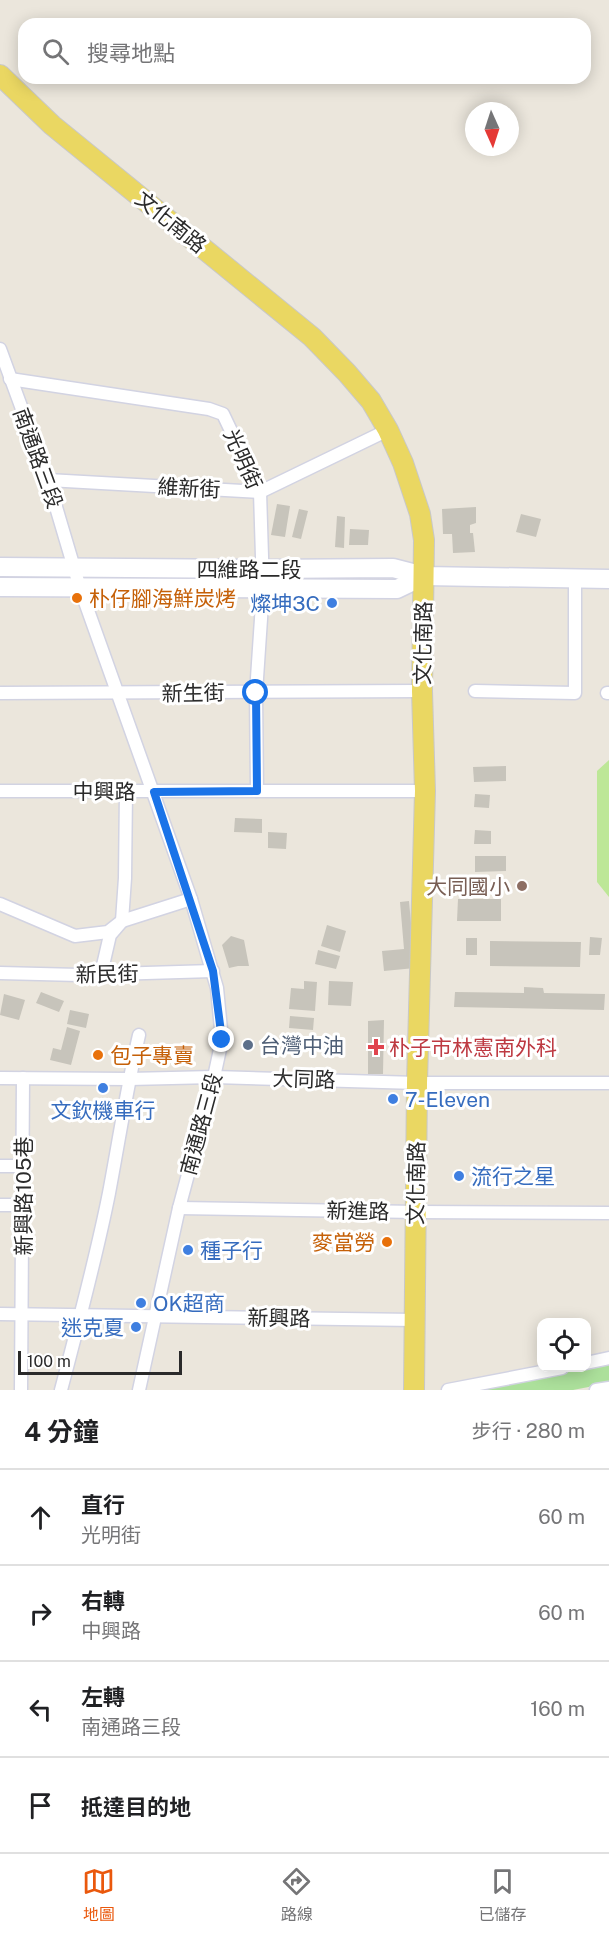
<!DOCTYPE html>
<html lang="zh-TW">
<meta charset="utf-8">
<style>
:root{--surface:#fff;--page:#f2f2f2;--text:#202124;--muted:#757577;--line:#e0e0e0;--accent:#ea580c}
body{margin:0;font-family:"Public Sans","Noto Sans TC",sans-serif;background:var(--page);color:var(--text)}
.controls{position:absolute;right:18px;bottom:18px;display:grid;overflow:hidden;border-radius:12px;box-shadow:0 3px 15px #0003}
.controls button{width:54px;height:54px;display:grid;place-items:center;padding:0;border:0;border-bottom:2px solid var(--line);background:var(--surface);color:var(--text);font:30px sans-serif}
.compass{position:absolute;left:465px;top:102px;width:54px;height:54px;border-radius:50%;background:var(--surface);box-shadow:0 3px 15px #0003;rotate:177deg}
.scale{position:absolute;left:18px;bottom:15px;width:164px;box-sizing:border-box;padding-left:6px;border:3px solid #2a2a2a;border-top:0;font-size:16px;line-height:21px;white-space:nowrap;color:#2a2a2a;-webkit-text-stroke:4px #fff;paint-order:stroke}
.stop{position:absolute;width:18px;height:18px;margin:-14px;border:4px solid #1a73e8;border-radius:50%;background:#fff}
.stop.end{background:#1a73e8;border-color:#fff;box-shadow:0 2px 6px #0008}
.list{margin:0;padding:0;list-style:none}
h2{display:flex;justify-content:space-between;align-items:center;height:78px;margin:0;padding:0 24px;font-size:26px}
h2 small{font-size:20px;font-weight:400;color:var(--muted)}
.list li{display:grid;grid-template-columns:39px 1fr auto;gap:18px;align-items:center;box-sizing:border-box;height:96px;padding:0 24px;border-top:2px solid var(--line)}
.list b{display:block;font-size:22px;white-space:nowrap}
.list p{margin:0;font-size:20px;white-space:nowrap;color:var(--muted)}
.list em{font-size:20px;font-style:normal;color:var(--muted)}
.icon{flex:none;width:33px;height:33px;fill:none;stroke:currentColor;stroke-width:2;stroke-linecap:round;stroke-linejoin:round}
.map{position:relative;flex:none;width:609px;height:1390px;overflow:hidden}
.search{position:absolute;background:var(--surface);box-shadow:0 3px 15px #0003;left:18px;right:18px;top:18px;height:66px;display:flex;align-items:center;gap:15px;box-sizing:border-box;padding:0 21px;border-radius:18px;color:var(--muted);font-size:22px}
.sheet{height:462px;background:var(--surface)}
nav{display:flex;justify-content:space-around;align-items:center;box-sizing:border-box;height:84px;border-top:2px solid var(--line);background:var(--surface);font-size:16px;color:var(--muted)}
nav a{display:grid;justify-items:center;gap:3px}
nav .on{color:var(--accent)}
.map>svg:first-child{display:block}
.green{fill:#ace09b}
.pitch{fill:#bde797}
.building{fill:#c7c4bb}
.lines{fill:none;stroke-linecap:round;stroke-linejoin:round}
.street-casing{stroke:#d2d3e2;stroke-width:15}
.secondary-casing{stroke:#d2d3e2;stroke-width:21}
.primary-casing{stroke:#c8c8c8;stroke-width:22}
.street{stroke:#fff;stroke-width:12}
.secondary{stroke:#fff;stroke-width:18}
.primary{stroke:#ead762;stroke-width:20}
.route{stroke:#1a73e8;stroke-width:8}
.food-dot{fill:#e8710a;stroke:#fff;stroke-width:2}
.shop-dot{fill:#3f7fe0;stroke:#fff;stroke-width:2}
.education-dot{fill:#8d6e63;stroke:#fff;stroke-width:2}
.service-dot{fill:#5c6f8a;stroke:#fff;stroke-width:2}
.health-dot{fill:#e0444e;stroke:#fff;stroke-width:2}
.labels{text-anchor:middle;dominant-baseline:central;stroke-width:6;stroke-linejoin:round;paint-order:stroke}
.street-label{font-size:21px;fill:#2a2a2a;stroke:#fff}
.food-label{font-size:21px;fill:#c56008;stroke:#fff;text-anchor:start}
.shop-label{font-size:21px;fill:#366cbe;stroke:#fff;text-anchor:start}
.education-label{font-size:21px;fill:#785e54;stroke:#fff;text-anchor:end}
.service-label{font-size:21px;fill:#4e5e75;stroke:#fff;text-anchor:start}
.health-label{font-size:21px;fill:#be3a42;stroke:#fff;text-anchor:start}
</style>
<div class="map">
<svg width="609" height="1390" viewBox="0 0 609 1390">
<rect width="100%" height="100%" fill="#ebe6dc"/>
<!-- green -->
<path class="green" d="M609,1363V1383L573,1390H467Z"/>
<!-- pitch -->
<path class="pitch" d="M609,760V897L597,882V771Z"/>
<!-- building -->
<g class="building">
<path d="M277,504L290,506L285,537L271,535Z"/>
<path d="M476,507V523L470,525V533H473L475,552L453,553L452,534H443L442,509Z"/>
<path d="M299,509L308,511L301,539L292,537Z"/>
<path d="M521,514L541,519L536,537L516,532Z"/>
<path d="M337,516L345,517L344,548L335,547Z"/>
<path d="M350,529L369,530L368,545H349Z"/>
<path d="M506,766V781L474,782L473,767Z"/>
<path d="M475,794L490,795L489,808L474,807Z"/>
<path d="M235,818L262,819V833L234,832Z"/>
<path d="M475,830L491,831V844H474Z"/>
<path d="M268,832L287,833L286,849L268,848Z"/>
<path d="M475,856H506V871L475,872Z"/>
<path d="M458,899H501V921H457Z"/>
<path d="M409,901L415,968L384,971L382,951L404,949L400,902Z"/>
<path d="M327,925L346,931L340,952L321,946Z"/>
<path d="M231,936L244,940L249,966H238L229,968L222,945Z"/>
<path d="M590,937L602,938L600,955H589Z"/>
<rect x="466" y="938" width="11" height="17"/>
<path d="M490,941L581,942L580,967L490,966Z"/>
<path d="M318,950L340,956L336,969L315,964Z"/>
<path d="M304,981L317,982L315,1011L289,1009L291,988L304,989Z"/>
<path d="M329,981L353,982L351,1006L328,1005Z"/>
<path d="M524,987L543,988L544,993L605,994L604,1010L454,1007L455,992L524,993Z"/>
<path d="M41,992L64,1001L59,1012L36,1003Z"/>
<path d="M4,994L25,1000L19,1020L0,1015Z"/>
<path d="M70,1010L89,1014L86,1028L67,1024Z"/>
<path d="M290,1016L314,1018L313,1030L289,1028Z"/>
<path d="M384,1020L383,1074H368V1021Z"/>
<path d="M67,1027L80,1031L71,1065L50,1060L53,1048L61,1050Z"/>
</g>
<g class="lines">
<!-- street casing -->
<g class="street-casing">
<g id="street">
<path d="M0,349L48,480L80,588L191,899L217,988L222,1040L214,1077L179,1208L139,1390"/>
<path d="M10,379L209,409L223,414L260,492L263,589L256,693L257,791"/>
<path d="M48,480L260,492L388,430"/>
<path d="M475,691L575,693V578"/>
<path d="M0,693L422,691"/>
<path d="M607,693H609"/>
<path d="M0,791H425"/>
<path d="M0,904L75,936L108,932L122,921L191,899"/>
<path d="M0,973L79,975L213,971"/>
<path d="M101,974L110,935L122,921L125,878L126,791"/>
<path d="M0,1078L129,1079L214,1077L417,1083H609"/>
<path d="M0,1166H23"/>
<path d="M0,1205H23"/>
<path d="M179,1208L416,1212L609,1213"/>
<path d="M0,1314L415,1320"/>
<path d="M586,1363L609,1358"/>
<path d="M21,1390L23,1078"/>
<path d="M61,1390C78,1325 96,1259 109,1193C119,1140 127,1087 139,1035"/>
<path d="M448,1390L562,1368"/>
<path d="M596,1390L609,1388"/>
</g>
</g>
<!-- secondary casing -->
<g class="secondary-casing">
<g id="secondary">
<path d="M0,567L262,569L393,568L424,576L609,579"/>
<path d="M0,587L397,589L424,576"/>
</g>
</g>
<!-- primary casing -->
<g class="primary-casing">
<path id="primary" d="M0,75L52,125L312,337L347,373L371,401L388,430L403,463L420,514L424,540L422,691L425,791L417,1083L414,1390"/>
</g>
<!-- street -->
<use href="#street" class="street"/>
<!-- secondary -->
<use href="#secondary" class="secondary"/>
<!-- primary -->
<use href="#primary" class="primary"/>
</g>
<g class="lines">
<!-- route -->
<path class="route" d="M222,1040L213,971L154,792L257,791L256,693"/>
</g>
<!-- markers -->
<g class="food-dot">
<circle cx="77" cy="598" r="6"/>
<circle cx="98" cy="1055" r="6"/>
<circle cx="387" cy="1242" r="6"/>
</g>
<g class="shop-dot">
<circle cx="332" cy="603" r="6"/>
<circle cx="103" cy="1088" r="6"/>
<circle cx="393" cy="1099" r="6"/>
<circle cx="459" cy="1176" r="6"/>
<circle cx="188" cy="1250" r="6"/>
<circle cx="141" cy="1303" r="6"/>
<circle cx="136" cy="1327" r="6"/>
</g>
<circle class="education-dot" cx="522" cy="886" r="6"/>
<circle class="service-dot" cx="248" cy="1045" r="6"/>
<path class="health-dot" d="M373 1038h6v6h6v6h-6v6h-6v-6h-6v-6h6z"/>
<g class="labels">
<!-- street labels -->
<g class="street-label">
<text transform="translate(171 222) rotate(39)">文化南路</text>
<text transform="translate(38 458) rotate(70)">南通路三段</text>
<text transform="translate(243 459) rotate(66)">光明街</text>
<text transform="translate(189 488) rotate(3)">維新街</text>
<text x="249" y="569">四維路二段</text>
<text transform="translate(423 643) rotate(-89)">文化南路</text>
<text transform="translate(193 693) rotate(-1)">新生街</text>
<text x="104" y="791">中興路</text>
<text transform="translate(107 974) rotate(-1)">新民街</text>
<text transform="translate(304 1079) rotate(2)">大同路</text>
<text transform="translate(201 1124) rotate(-75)">南通路三段</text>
<text transform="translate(416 1183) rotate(-89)">文化南路</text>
<text transform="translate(23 1196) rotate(-90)">新興路105巷</text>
<text transform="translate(358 1211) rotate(1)">新進路</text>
<text transform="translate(279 1318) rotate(1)">新興路</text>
</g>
<!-- food labels -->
<g class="food-label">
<text x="89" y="598">朴仔腳海鮮炭烤</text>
<text x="110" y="1055">包子專賣</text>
<text x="375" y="1242" text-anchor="end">麥當勞</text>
</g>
<!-- shop labels -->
<g class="shop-label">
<text x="320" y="603" text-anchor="end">燦坤3C</text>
<text x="405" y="1099">7-Eleven</text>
<text x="103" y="1110" text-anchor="middle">文欽機車行</text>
<text x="471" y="1176">流行之星</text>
<text x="200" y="1250">種子行</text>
<text x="153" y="1303">OK超商</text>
<text x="124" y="1327" text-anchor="end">迷克夏</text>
</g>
<!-- education labels -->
<g class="education-label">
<text x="510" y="886">大同國小</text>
</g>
<!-- service labels -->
<g class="service-label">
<text x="260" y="1045">台灣中油</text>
</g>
<!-- health labels -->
<g class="health-label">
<text x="389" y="1047">朴子市林憲南外科</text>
</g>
</g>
</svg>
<div class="controls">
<button><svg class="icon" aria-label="locate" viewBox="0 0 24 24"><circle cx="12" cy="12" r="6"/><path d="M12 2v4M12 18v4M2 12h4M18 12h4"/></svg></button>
</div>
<svg class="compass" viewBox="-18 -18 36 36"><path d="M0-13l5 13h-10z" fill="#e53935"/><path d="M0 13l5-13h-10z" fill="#757577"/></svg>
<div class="scale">100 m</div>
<div class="stop" style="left:256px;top:693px"></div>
<div class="stop end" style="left:222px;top:1040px"></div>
<div class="search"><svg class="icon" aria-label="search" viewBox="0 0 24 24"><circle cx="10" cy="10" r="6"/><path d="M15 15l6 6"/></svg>搜尋地點</div>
</div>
<section class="sheet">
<h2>4 分鐘<small>步行 · 280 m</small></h2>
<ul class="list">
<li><svg class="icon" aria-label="ahead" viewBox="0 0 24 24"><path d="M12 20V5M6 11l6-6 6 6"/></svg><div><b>直行</b><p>光明街</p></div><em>60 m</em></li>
<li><svg class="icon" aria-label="right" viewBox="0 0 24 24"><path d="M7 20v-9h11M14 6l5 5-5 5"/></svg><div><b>右轉</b><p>中興路</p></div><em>60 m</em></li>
<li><svg class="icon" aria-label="left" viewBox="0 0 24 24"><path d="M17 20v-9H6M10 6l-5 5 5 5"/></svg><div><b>左轉</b><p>南通路三段</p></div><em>160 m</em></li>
<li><svg class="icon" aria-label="arrive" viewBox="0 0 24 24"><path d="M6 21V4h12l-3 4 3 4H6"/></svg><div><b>抵達目的地</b></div></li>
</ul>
</section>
<nav>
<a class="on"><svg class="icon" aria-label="map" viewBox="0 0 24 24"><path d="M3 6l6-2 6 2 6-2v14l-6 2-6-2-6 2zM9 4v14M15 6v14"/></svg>地圖</a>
<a><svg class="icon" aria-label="directions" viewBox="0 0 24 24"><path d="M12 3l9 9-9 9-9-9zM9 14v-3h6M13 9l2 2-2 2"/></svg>路線</a>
<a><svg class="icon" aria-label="saved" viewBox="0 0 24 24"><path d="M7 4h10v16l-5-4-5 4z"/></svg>已儲存</a>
</nav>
